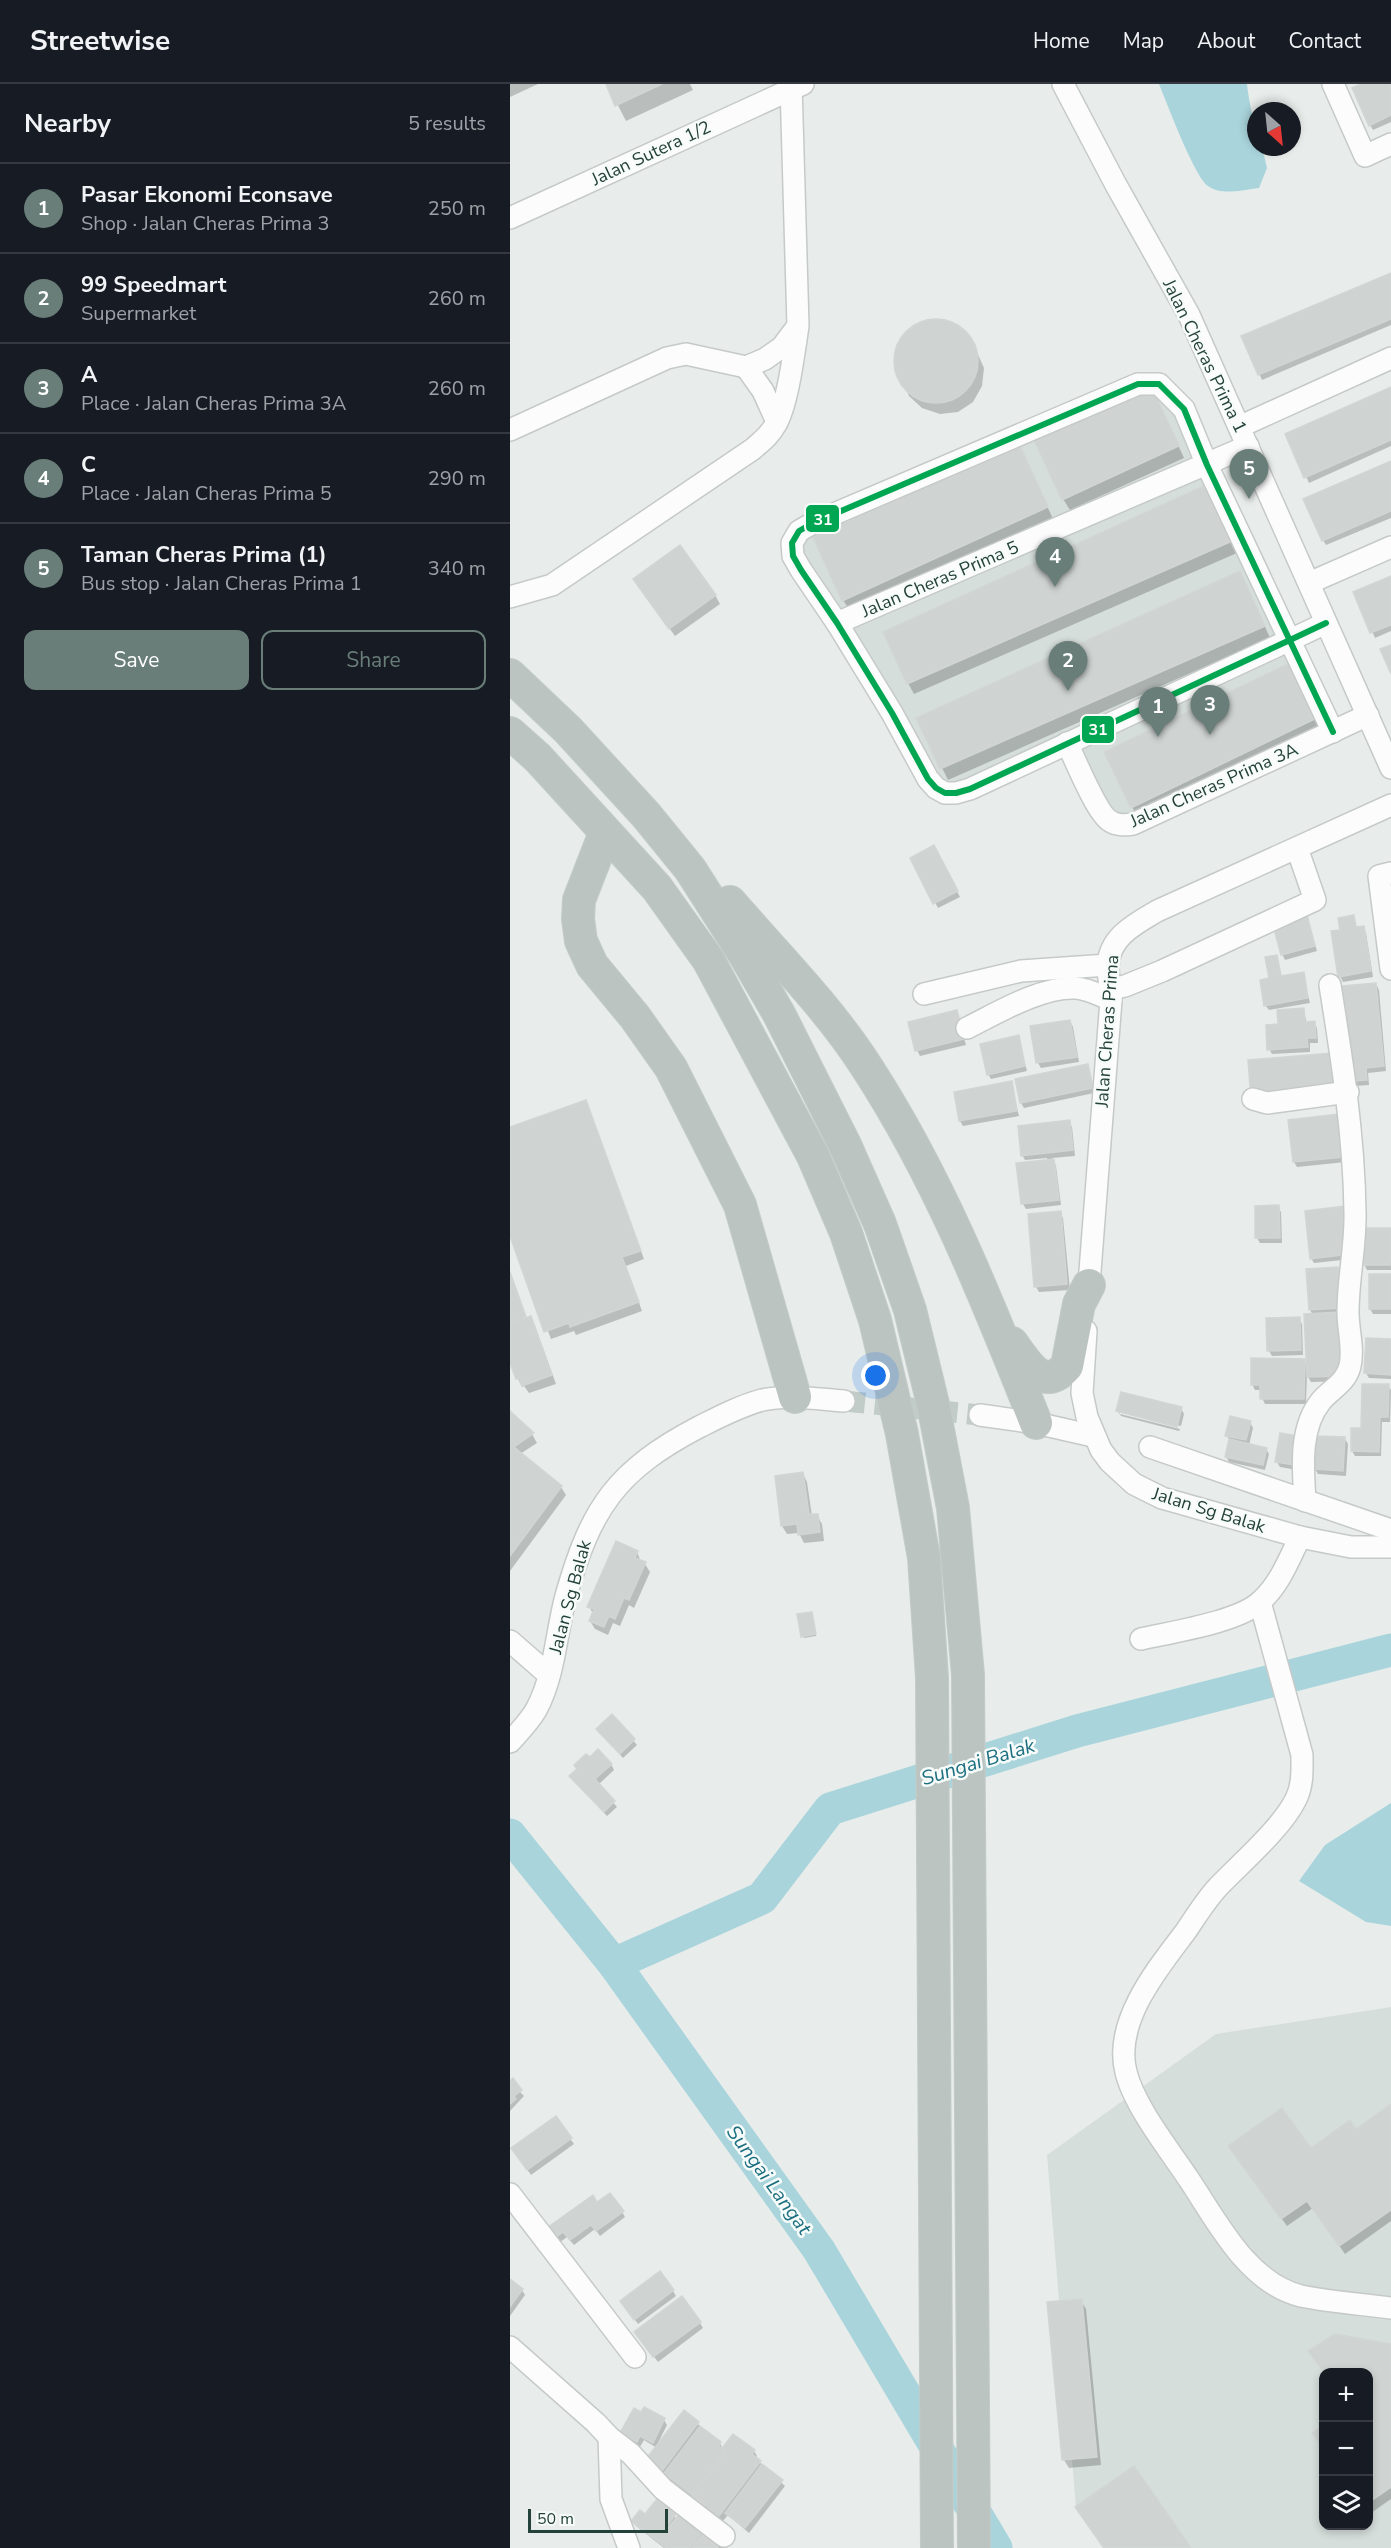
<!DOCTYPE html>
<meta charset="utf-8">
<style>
:root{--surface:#171b24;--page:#20242c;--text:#f1f3f6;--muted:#9ea1a6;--line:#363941;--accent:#697e78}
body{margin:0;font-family:"Nunito Sans",sans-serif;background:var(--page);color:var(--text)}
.controls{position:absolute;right:18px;bottom:18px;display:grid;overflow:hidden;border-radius:12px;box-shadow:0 3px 9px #0003}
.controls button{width:54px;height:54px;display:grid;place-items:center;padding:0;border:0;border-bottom:2px solid var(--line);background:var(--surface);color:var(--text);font:30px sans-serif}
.compass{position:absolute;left:737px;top:18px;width:54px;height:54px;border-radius:50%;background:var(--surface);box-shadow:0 3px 9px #0003;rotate:153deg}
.scale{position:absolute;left:18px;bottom:15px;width:140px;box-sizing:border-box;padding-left:6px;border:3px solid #24423a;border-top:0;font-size:16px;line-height:21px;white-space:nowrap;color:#24423a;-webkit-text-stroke:4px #f7fbf9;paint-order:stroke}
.you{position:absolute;left:366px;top:1292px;width:21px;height:21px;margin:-15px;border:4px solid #fff;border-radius:50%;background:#1a73e8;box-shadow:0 0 0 9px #1a73e833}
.badge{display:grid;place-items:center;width:39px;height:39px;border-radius:50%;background:var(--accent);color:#fff;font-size:20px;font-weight:700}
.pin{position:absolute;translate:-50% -50px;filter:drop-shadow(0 2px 3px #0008)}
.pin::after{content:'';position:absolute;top:32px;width:21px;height:18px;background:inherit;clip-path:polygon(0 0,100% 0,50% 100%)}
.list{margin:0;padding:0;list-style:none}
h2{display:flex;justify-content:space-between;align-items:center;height:78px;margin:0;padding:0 24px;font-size:26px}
h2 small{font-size:20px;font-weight:400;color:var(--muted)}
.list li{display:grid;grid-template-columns:39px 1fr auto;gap:18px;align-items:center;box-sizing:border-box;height:90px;padding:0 24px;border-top:2px solid var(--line)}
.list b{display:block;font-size:22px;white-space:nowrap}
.list p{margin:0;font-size:20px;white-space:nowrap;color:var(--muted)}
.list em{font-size:20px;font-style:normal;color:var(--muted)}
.actions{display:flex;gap:12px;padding:18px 24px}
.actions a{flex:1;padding:14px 0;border:2px solid var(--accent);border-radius:12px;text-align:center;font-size:21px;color:var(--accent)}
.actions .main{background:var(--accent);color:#fff}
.icon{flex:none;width:33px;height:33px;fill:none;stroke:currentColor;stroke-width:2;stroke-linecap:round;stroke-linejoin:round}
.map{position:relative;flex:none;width:881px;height:2464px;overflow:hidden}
header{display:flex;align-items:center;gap:36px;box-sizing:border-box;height:84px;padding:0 30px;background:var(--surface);border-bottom:2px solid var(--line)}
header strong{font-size:28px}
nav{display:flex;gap:33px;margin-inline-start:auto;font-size:21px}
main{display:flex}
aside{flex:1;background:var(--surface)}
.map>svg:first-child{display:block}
.built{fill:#d6dedb;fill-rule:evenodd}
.water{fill:#a9d4db}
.shadow{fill:#0003}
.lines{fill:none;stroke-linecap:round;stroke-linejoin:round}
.river{stroke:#a9d4db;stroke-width:33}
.building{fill:#cfd4d2;stroke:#d1d6d4;stroke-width:1.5}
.minor-tunnel{stroke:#c1cbc8;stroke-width:21;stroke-dasharray:21 10;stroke-linecap:butt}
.minor-casing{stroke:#c5cac8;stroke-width:24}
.highway-casing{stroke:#c3ccc9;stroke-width:34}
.minor{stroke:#fcfcfc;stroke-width:21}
.highway{stroke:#bcc4c2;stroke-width:32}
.bus-1-casing{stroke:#f7fbf9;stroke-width:10}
.bus-1{stroke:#00a651;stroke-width:6}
.labels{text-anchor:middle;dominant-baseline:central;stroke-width:5;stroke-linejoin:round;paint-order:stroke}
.street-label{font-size:18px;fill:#24423a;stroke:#f7fbf9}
.water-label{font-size:20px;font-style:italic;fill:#1c6f80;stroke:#f7fbf9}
.line-badge{stroke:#f7fbf9;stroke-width:2}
.badge-label{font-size:16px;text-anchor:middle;font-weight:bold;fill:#fff}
</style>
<header>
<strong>Streetwise</strong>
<nav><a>Home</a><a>Map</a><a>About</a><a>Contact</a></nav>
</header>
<main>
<aside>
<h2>Nearby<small>5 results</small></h2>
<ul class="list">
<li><span class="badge">1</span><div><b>Pasar Ekonomi Econsave</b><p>Shop · Jalan Cheras Prima 3</p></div><em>250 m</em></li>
<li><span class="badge">2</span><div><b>99 Speedmart</b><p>Supermarket</p></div><em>260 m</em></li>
<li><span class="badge">3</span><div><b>A</b><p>Place · Jalan Cheras Prima 3A</p></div><em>260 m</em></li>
<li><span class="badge">4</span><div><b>C</b><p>Place · Jalan Cheras Prima 5</p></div><em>290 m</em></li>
<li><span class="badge">5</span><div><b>Taman Cheras Prima (1)</b><p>Bus stop · Jalan Cheras Prima 1</p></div><em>340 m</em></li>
</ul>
<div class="actions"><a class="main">Save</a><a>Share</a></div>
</aside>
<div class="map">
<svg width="881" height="2464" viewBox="0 0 881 2464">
<rect width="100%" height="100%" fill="#e8edeb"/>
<!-- built -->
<g class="built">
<path d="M628,306L649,308L669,329L813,644L621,734L600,729L562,650L455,699H432L292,473L289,461L295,451Z"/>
<path d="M881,1923V2464H593L566,2424L537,2071L706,1950ZM814,2288H858V2442H814Z"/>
</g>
<!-- water -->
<g class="water">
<path d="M649,0H737C739,22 746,41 746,63H752L757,84L749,104C733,106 712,112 698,102C684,92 657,19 649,0Z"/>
<path d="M881,1719V1842L856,1838L789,1797L815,1761Z"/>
</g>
<!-- shadow -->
<g class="shadow">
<path d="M0,0H28L0,13Z"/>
<path d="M97,0H180L183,6L116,37Z"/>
<path d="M855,0H881V38L863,46L860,41Z"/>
<path d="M881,191V241L752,296L733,253Z"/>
<path d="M430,237L447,242L461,255L474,284L472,302L463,318L448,328L430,330L412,324L399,312L386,282L388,265L397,249L412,239Z"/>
<path d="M881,305V362L799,399L777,351Z"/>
<path d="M647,315L674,374L560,426L553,415Z"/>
<path d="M515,373L543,435L340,527L333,516Z"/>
<path d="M881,379V434L816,461L813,456Z"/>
<path d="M702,415L727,469L404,610L398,599Z"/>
<path d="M881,493V547L865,554L845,509Z"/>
<path d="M736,500L760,554L438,696L408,635Z"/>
<path d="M130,504L205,511L210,520L165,552Z"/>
<path d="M780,581L812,646L629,734L622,723Z"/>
<path d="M424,763L450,813L428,824L402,774Z"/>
<path d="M797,833L807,867L775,876L772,870Z"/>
<path d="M843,833L847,845L853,844L856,849L863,893L833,898L830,892L832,847Z"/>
<path d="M766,873L772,894L793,890L800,919L759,926L755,921Z"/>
<path d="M866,900L869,906L876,987L858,989L859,1001L845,1002L842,997Z"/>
<path d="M793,925L797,939L804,938L807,944L808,959H800V968L762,970L759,965Z"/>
<path d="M446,928L456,961L410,972L407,966Z"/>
<path d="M560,937L563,943L569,978L531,984L528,979L522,944Z"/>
<path d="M508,953L517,987L481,995L478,990Z"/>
<path d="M577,982L584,1009L514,1024L511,1019Z"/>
<path d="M501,999L509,1032L453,1042L450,1037Z"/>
<path d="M75,1018L134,1175L116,1182L132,1227L66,1251L64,1247L41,1255L0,1148V1045Z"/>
<path d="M828,1032L836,1078L787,1083L784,1078Z"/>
<path d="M559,1038L562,1043L565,1072L542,1074L546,1082L551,1121L516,1125L513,1120L508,1081L538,1077L537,1074L515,1076L512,1071Z"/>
<path d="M746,1123H768L771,1128L772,1159H750L747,1154Z"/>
<path d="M797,1128L842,1175L804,1179L801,1174Z"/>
<path d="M550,1129L553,1134L560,1206L529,1208L526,1203L519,1132Z"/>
<path d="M880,1145L881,1186H857L854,1180Z"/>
<path d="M827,1184L830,1190L836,1297L801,1298L797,1291L796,1320H755L752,1314V1306H745L742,1300L794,1277L798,1283L803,1231L800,1226Z"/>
<path d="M0,1187L17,1235L20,1234L25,1242L46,1300L19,1309L14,1302L12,1303L0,1279Z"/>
<path d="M881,1191V1230H863L860,1225V1192Z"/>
<path d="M789,1235L792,1240L793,1271L762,1272L759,1267Z"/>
<path d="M881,1257V1295L859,1294L856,1289Z"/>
<path d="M878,1302L881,1306L880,1338H872L871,1372H845L842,1367Z"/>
<path d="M612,1309L671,1324L674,1330L671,1342L610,1327V1330L670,1345L669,1347L611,1332L608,1327Z"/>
<path d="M0,1329L22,1350L27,1359L10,1370L51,1403L56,1411L0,1487Z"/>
<path d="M740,1338L743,1344L739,1361L756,1365L759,1370L755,1386L719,1378L716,1372L720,1357L717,1352Z"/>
<path d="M771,1351L787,1386L770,1383L767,1378Z"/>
<path d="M835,1355L838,1360L836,1392L808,1390L805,1385Z"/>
<path d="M293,1390L297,1398L302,1432L307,1431L312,1440L314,1457L294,1459L289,1449L277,1450L272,1442L267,1393Z"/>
<path d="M127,1468L131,1478L135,1480L140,1488L124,1524L119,1521L110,1542L103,1539L98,1551L85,1545L80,1537L83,1530L79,1522Z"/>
<path d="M302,1530L306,1552L294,1554L293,1552Z"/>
<path d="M102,1632L127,1661L113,1674L88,1646Z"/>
<path d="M101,1680L104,1686L88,1701L107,1723L97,1732L61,1693Z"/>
<path d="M0,1998L14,2012L0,2027Z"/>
<path d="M881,2022V2137L835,2170L803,2124L777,2142L725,2070L800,2066L846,2047Z"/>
<path d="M45,2034L64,2060L21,2091L6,2069Z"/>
<path d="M87,2120L112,2128L115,2133L90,2152L85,2145L64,2161L57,2153L49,2159L42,2150Z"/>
<path d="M0,2197L12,2206L15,2211L0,2232Z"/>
<path d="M163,2207L166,2212L128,2240L115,2222Z"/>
<path d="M571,2217L576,2225L591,2381L559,2384L554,2376Z"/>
<path d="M190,2239L193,2244L148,2278L129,2253Z"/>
<path d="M881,2262V2415L861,2429L858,2426V2288H815L805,2275Z"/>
<path d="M174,2328L210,2359L213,2366L224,2352L244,2367L247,2372L246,2375L275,2402L239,2449L218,2431L213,2437L141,2381L147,2364L134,2356L130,2363L115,2354L112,2349L154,2336L157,2341L147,2361Z"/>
<path d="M147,2417L167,2435L171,2430L216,2462L214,2464H154L126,2442L123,2437L135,2432Z"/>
</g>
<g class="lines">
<!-- river -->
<g class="river">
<path d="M0,1751L104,1880L309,2166L486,2464"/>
<path d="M104,1880L252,1814L320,1725L567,1647L881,1566"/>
</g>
</g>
<!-- building -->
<g class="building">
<path d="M96,0H152L105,22Z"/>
<path d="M851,0H881V31L859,42L842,4Z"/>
<path d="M881,189V235L748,291L731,252Z"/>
<circle cx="426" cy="277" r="42"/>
<path d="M641,302L669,362L552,416L524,356Z"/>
<path d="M881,303V356L794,394L775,350Z"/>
<path d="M509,360L538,423L332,517L303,453Z"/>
<path d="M881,377V427L812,457L793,415Z"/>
<path d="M696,401L722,457L397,600L373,548Z"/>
<path d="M170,461L206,511L159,545L123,495Z"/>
<path d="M730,487L755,542L430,685L406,634Z"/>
<path d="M881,492V541L860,549L843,508Z"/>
<path d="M881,561V590L870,565Z"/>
<path d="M780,579L807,634L621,724L594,668Z"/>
<path d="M424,761L448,807L423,820L400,774Z"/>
<path d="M797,831L805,862L771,871L763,841Z"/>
<path d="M844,831L846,843L854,842L861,887L828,893L821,847L830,846L828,834Z"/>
<path d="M767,871L771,892L794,888L798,914L754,922L750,896L759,894L755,873Z"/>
<path d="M866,899L874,982L856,984L857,996L841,997L832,902Z"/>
<path d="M794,924L795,938L805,937L806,954H797L798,963L757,966L756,941L768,940L767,926Z"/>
<path d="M447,926L454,955L405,967L398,938Z"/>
<path d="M560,936L567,973L526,979L520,942Z"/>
<path d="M509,951L515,982L477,991L470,960Z"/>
<path d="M822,969L825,1008L741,1015L738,976Z"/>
<path d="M578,980L583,1004L510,1019L505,995Z"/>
<path d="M502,997L507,1027L449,1037L444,1008Z"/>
<path d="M76,1016L131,1167L112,1173L129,1218L60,1243L59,1239L34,1248L0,1152V1043Z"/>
<path d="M829,1030L834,1073L783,1078L778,1036Z"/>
<path d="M560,1036L563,1066L511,1072L508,1042Z"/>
<path d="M544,1075L549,1116L511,1120L506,1079Z"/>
<path d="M769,1121L770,1154H745V1122Z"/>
<path d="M835,1122L840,1170L800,1175L795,1127Z"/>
<path d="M551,1127L557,1200L524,1203L518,1130Z"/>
<path d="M853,1144H881L880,1181H853Z"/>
<path d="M828,1183L831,1224L799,1226L796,1185Z"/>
<path d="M0,1188L16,1233L0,1239Z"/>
<rect x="859" y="1190" width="22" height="35"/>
<path d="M831,1228L833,1292L797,1293L794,1230Z"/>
<path d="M21,1232L42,1291L12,1302L9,1294L6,1295L0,1279V1240Z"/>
<path d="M790,1233L791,1266L757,1267L756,1234Z"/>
<path d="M856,1254L881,1255V1291L854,1289Z"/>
<path d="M741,1274L795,1275L794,1315H750V1301H741Z"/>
<path d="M852,1300H879L878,1333H870L869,1368L841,1367V1344H851Z"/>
<path d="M611,1308L672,1323L667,1343L606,1327Z"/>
<path d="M0,1327L24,1349L4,1363L52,1402L0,1472Z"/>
<path d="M720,1332L741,1337L736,1356L715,1352Z"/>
<path d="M770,1349L789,1352L784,1381L765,1378Z"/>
<path d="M806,1352L835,1353L833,1387L804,1385Z"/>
<path d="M719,1355L757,1364L753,1381L715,1373Z"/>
<path d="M293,1388L299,1430H308L310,1448L288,1451L287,1440L271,1442L265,1392Z"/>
<path d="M106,1457L128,1467L125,1474L136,1478L119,1516L114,1514L105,1535L99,1532L94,1543L79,1537L84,1525L77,1523Z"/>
<path d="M302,1528L306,1550L291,1553L287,1530Z"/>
<path d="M102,1630L125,1655L110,1670L86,1645Z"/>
<path d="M88,1665L102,1680L85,1695L105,1717L94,1728L59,1692L67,1685L64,1681L76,1670L80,1673Z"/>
<path d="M3,1994L12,2006L4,2012L6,2015L0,2020V1997Z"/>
<path d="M881,2020V2126L829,2162L797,2117L771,2135L718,2062L772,2024L801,2064L840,2036L846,2045Z"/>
<path d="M46,2032L62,2054L17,2086L1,2064Z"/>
<path d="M100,2109L114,2127L86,2147L81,2141L60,2156L53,2148L45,2154L37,2144L83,2111L87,2118Z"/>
<path d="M150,2187L164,2206L124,2236L110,2217Z"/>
<path d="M0,2195L13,2205L0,2223Z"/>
<path d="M172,2212L191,2238L143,2273L124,2248Z"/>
<path d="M572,2215L587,2373L552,2376L537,2218Z"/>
<path d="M825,2250L881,2260V2403L858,2419V2288H814L798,2267Z"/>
<path d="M134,2323L155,2334L143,2359L130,2352L127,2358L110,2349L124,2324L131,2328Z"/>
<path d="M174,2326L189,2338L152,2387L136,2375Z"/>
<path d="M814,2341V2365L802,2349Z"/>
<path d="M190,2342L211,2358L208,2362L216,2367L182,2411L154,2389Z"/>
<path d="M223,2350L245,2366L242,2370L251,2377L209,2432L182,2412L216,2367L212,2364Z"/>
<path d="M252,2380L273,2396L235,2444L215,2429Z"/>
<path d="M624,2382L681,2464H594L565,2423Z"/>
<path d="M147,2415L166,2430L146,2456L121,2437L130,2426L135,2430Z"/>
<path d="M171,2428L193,2446L179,2464H156L147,2457Z"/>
<path d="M198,2443L214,2456L207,2464H181Z"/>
</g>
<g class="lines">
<!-- minor-tunnel -->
<path class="minor-tunnel" d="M334,1317L470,1331"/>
<!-- minor casing -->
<g class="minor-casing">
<g id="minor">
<path d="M553,0L606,101L679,231L881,684"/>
<path d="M823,0L855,72L881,60"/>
<path d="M0,134L293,0"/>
<path d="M236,283L253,307L267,338"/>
<path d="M729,343L881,274"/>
<path d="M0,346L157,274L176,270L236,283L255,275L272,263L287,243"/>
<path d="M799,499L881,463"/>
<path d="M0,513L42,501L243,365C252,357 260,351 266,340C278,319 284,268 288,242L281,0"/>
<path d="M327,539L738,362"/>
<path d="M816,539L780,556L460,705L446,709H435L426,704L418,695L382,629L327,539L291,486L283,472L282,459L289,447L303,439L628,300H649L674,325L697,381L823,648"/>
<path d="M557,659C565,675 587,730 600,737C607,742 616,741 623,740L858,631"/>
<path d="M881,789L869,792L881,885"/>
<path d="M601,905L615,902L652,887L805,816L787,764"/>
<path d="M414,910L511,887L598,881"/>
<path d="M457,944C487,929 532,902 566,904C579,905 589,911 601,916"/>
<path d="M743,1015L757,1019L838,1008"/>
<path d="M578,1213L601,916C601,905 598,893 598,882C599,853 625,840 647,827L881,721"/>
<path d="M576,1247L572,1309L577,1333L591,1366L600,1378L624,1400L652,1414L790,1453L841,1463H881"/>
<path d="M470,1331L526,1339L583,1352"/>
<path d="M640,1363L881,1446"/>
<path d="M795,1417C793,1384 789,1344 811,1317C821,1305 836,1299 840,1282C844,1264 838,1246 838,1228C838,1194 846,1161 845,1128C844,1051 832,976 820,901"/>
<path d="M750,1518L792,1671C792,1686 793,1701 786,1715C772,1744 731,1779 708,1803C696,1816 686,1832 676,1847C648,1884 603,1938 616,1988C624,2022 661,2068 680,2097C708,2139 738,2199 791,2212C820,2218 851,2220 881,2224"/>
<path d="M631,1555C662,1548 729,1538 751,1517C770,1500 779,1475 790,1453"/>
<path d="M0,1557L39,1591"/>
<path d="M0,1658C9,1648 19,1638 26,1626C45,1591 46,1549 56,1512C81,1423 107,1386 189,1343C209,1333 230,1322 252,1316C279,1310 307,1315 334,1317"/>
<path d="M0,2110L125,2273"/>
<path d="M0,2263L86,2339L99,2353L101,2415L119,2464"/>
<path d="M99,2353L121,2370L153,2405L214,2452"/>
</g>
</g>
<!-- highway casing -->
<g class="highway-casing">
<g id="highway">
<path d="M0,591L58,646L136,731L180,785L233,868L269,930L335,1061L370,1140L400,1226L423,1320L443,1424L458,1591L464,2464"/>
<path d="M0,649L28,674L147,804L199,877L303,1072L336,1149L365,1236L392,1350L414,1474L422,1594L427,2464"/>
<path d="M95,749L69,816L68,835L71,857L82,881L125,933L161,984L230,1121L285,1313"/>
<path d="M220,818C266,871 318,923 356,982C429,1094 477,1216 526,1339"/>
<path d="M502,1259C516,1278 533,1310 557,1282L569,1220L579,1201"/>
</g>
</g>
<!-- minor -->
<use href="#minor" class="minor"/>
<!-- highway -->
<use href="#highway" class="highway"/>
<!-- bus-1 casing -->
<g class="bus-1-casing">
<path id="bus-1" d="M816,539L780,556L460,705L446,709H435L426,704L418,695L382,629L327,539L291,486L283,472L282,459L289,447L303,439L628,300H649L674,325L697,381L823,648"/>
</g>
<!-- bus-1 -->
<use href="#bus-1" class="bus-1"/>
</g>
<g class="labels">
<!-- street labels -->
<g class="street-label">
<text transform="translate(141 69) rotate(-25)">Jalan Sutera 1/2</text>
<text transform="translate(695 272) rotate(64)">Jalan Cheras Prima 1</text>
<text transform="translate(430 495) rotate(-23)">Jalan Cheras Prima 5</text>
<text transform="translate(704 701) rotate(-24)">Jalan Cheras Prima 3A</text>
<text transform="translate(597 947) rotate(-86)">Jalan Cheras Prima</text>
<text transform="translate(699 1426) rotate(17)">Jalan Sg Balak</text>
<text transform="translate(60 1513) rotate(-75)">Jalan Sg Balak</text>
</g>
<!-- water labels -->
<g class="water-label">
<text transform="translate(468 1678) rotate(-17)">Sungai Balak</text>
<text transform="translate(259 2096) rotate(54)">Sungai Langat</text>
</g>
</g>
<g class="line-badge">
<rect x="295" y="420" width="35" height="29" rx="6" fill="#00a651"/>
<rect x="571" y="631" width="34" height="29" rx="6" fill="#00a651"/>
</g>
<g class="badge-label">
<text x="313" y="441">31</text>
<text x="588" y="651">31</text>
</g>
</svg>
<div class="controls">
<button>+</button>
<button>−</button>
<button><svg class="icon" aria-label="layers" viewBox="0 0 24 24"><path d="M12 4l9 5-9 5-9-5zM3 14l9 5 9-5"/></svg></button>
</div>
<svg class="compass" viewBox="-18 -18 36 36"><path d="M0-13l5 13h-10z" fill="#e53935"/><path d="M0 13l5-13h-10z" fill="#9ea1a6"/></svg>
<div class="scale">50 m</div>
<div class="you"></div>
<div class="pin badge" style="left:648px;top:653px">1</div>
<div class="pin badge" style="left:558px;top:607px">2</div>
<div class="pin badge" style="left:700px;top:651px">3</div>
<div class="pin badge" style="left:545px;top:503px">4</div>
<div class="pin badge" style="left:739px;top:415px">5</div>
</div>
</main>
